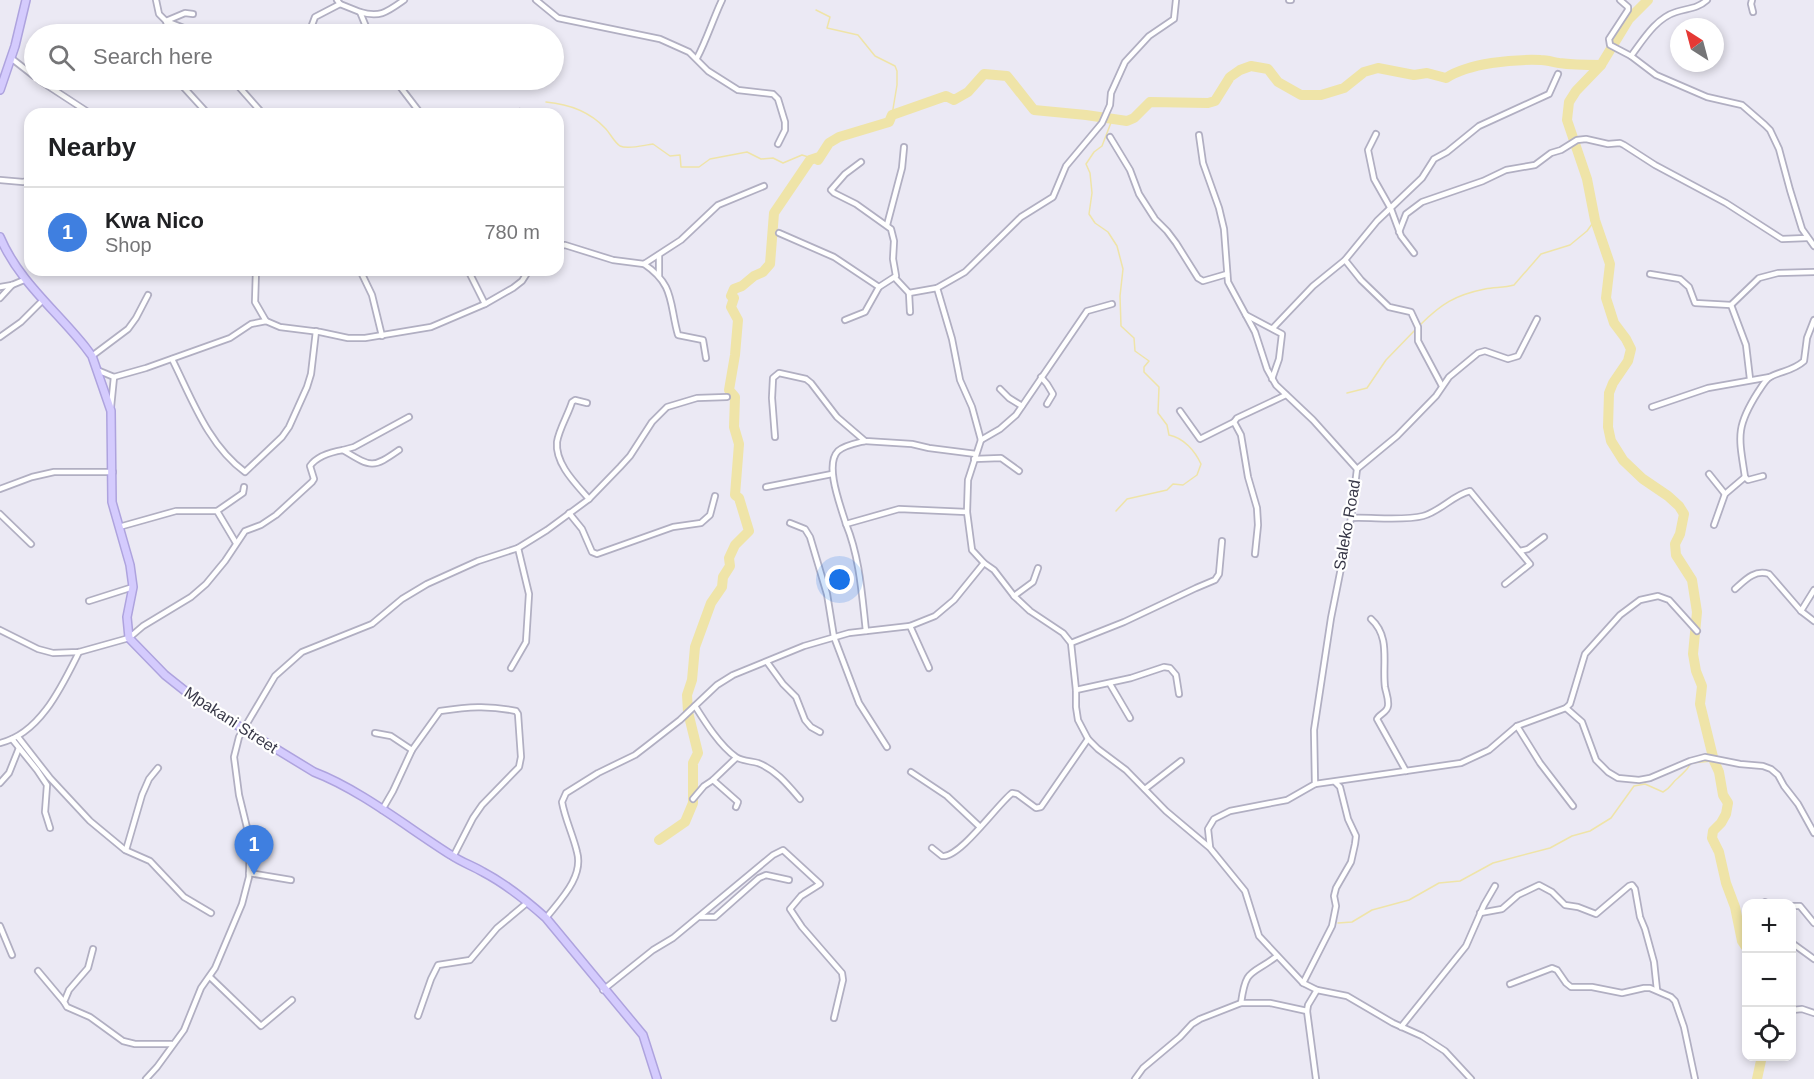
<!DOCTYPE html>
<meta charset="utf-8">
<style>
:root{--surface:#fff;--page:#f2f2f2;--text:#202124;--muted:#757577;--line:#e0e0e0;--accent:#2178f3}
body{margin:0;font-family:Arial,sans-serif;background:var(--page);color:var(--text)}
.controls{position:absolute;right:18px;bottom:18px;display:grid;overflow:hidden;border-radius:12px;box-shadow:0 3px 9px #0003}
.controls button{width:54px;height:54px;display:grid;place-items:center;padding:0;border:0;border-bottom:2px solid var(--line);background:var(--surface);color:var(--text);font:30px sans-serif}
.compass{position:absolute;left:1670px;top:18px;width:54px;height:54px;border-radius:50%;background:var(--surface);box-shadow:0 3px 9px #0003;rotate:324deg}
.you{position:absolute;left:840px;top:580px;width:21px;height:21px;margin:-15px;border:4px solid #fff;border-radius:50%;background:#1a73e8;box-shadow:0 0 0 9px #1a73e833}
.badge{display:grid;place-items:center;width:39px;height:39px;border-radius:50%;background:var(--accent);color:#fff;font-size:20px;font-weight:700}
.pin{position:absolute;translate:-50% -50px;filter:drop-shadow(0 2px 3px #0008)}
.pin::after{content:'';position:absolute;top:32px;width:21px;height:18px;background:inherit;clip-path:polygon(0 0,100% 0,50% 100%)}
.list{margin:0;padding:0;list-style:none}
h2{display:flex;justify-content:space-between;align-items:center;height:78px;margin:0;padding:0 24px;font-size:26px}
h2 small{font-size:20px;font-weight:400;color:var(--muted)}
.list li{display:grid;grid-template-columns:39px 1fr auto;gap:18px;align-items:center;box-sizing:border-box;height:90px;padding:0 24px;border-top:2px solid var(--line)}
.list b{display:block;font-size:22px;white-space:nowrap}
.list p{margin:0;font-size:20px;white-space:nowrap;color:var(--muted)}
.list em{font-size:20px;font-style:normal;color:var(--muted)}
.icon{flex:none;width:33px;height:33px;fill:none;stroke:currentColor;stroke-width:2;stroke-linecap:round;stroke-linejoin:round}
.map{position:relative;flex:none;width:1814px;height:1079px;overflow:hidden}
.search{position:absolute;background:var(--surface);box-shadow:0 3px 9px #0003;left:24px;top:24px;width:540px;height:66px;display:flex;align-items:center;gap:15px;box-sizing:border-box;padding:0 21px;border-radius:33px;color:var(--muted);font-size:22px}
.panel{position:absolute;background:var(--surface);box-shadow:0 3px 9px #0003;left:24px;top:108px;width:540px;height:168px;border-radius:18px}
.map>svg:first-child{display:block}
.lines{fill:none;stroke-linecap:round;stroke-linejoin:round}
.stream{stroke:#efe4a8;stroke-width:1.5}
.river{stroke:#efe4a8;stroke-width:10}
.street-casing{stroke:#b1afc2;stroke-width:8}
.secondary-casing{stroke:#aea3de;stroke-width:10}
.street{stroke:#fff;stroke-width:4.5}
.secondary{stroke:#d4cbfd;stroke-width:7}
.labels{text-anchor:middle;dominant-baseline:central;stroke-width:4.5;stroke-linejoin:round;paint-order:stroke}
.street-label{font-size:16px;fill:#383848;stroke:#fff}
</style>
<div class="map">
<svg width="1814" height="1079" viewBox="0 0 1814 1079">
<rect width="100%" height="100%" fill="#ebe9f4"/>
<g class="lines">
<!-- stream -->
<g class="stream">
<path d="M816,10L830,17L827,28L858,35L875,56L895,66L897,71V85L892,115"/>
<path d="M546,102C568,104 589,111 605,128C610,133 614,142 620,146C628,150 644,145 653,144L670,156L680,155L681,167H699L710,159L747,152L761,159L773,158L783,163L802,155L818,160"/>
<path d="M1112,120L1102,146L1094,152L1086,164L1090,173L1092,193L1089,214L1095,223L1108,232L1117,246L1123,269L1120,296L1121,326L1134,338L1135,351L1149,361L1144,367V372L1159,387L1158,413L1167,425L1169,435C1184,438 1195,451 1201,464L1197,475L1183,485L1173,484L1167,490L1127,499L1116,511"/>
<path d="M1420,325C1441,304 1455,295 1485,289C1495,287 1504,288 1514,285L1541,254L1570,245L1587,231L1595,220"/>
<path d="M1347,393L1367,388L1386,360L1416,329"/>
<path d="M1338,923L1352,922L1372,910L1409,900L1439,883L1460,881L1493,863L1550,848L1572,836L1590,831L1611,818L1634,786L1645,784L1663,792C1672,787 1671,783 1678,778C1684,772 1687,771 1691,763L1712,761"/>
</g>
<!-- river -->
<g class="river">
<path d="M1648,0L1629,19L1601,65L1576,91L1569,102L1567,120L1587,179L1595,220L1610,264L1606,298L1614,323L1626,339L1631,349L1628,361L1613,383L1609,393L1608,427L1611,441L1623,460L1643,479L1668,496L1679,506L1684,514L1680,534L1675,544L1676,555L1692,580L1697,612L1693,654L1696,671L1702,686L1700,704L1714,761L1719,772L1723,795L1728,803L1726,814L1721,823L1713,831L1712,838L1719,852L1726,883L1735,907L1742,941L1746,947"/>
<path d="M659,840L685,822L693,803V763L698,753L688,712L687,695L692,680L695,647L711,603L722,587L723,577L730,566L729,558L735,545L749,531L739,498L735,495L739,444L734,427L735,397L729,390L735,355L738,320L731,307L734,298L731,296L734,289L742,286L754,276L763,272L770,264L774,213L810,160L819,157L818,160L829,143L839,137L889,122L892,115L946,96L954,100L968,92L984,74L1007,76L1034,110L1086,115L1127,121L1134,118L1150,102L1208,103L1215,101L1230,77L1240,70L1251,66L1268,69L1278,82L1301,95H1321L1344,88L1364,72L1378,68L1414,75L1427,73L1446,78C1469,63 1513,59 1541,60C1547,60 1553,62 1559,63C1573,65 1587,65 1601,65"/>
<path d="M1757,1079L1762,1056"/>
</g>
<!-- street casing -->
<g class="street-casing">
<g id="street">
<path d="M156,0L159,14L166,21L170,34"/>
<path d="M536,0L558,18L660,39L689,52L708,71L738,90L773,94L778,99L785,122V130L778,144"/>
<path d="M1176,0L1174,19L1149,36L1125,62L1111,93L1110,105L1102,123L1066,166L1053,197L1021,217L965,272L937,288L952,339L960,380L972,407L981,440L968,480L967,512L972,550L984,563L994,570L1014,596L1030,611L1063,633L1071,643L1076,690V707L1078,720L1088,739L1098,749L1126,770L1166,811L1210,848L1245,891L1259,936L1303,983L1317,990L1347,996L1393,1023L1422,1036L1445,1051L1471,1079"/>
<path d="M1289,0H1291"/>
<path d="M1620,0L1628,7V10L1609,39L1610,45L1631,56L1656,75L1707,97L1742,105L1765,125L1770,130L1779,149L1790,190L1802,229L1814,246"/>
<path d="M1752,0L1751,4L1753,12"/>
<path d="M340,4L360,12L369,34"/>
<path d="M360,12C380,18 387,12 404,0"/>
<path d="M166,21L199,34"/>
<path d="M166,21L185,13L193,14"/>
<path d="M316,34L312,25L315,17L340,4L337,0"/>
<path d="M1631,56C1643,40 1656,18 1676,12C1688,8 1697,9 1707,0"/>
<path d="M11,58L34,76"/>
<path d="M697,58C707,39 713,19 722,0"/>
<path d="M39,80L91,114"/>
<path d="M177,80L208,114"/>
<path d="M233,80L263,114"/>
<path d="M395,80L421,114"/>
<path d="M519,114L520,112"/>
<path d="M1376,134L1368,150L1374,179L1391,209L1401,236L1414,253"/>
<path d="M1199,135L1203,163L1219,208L1224,229L1228,282L1255,332L1267,369L1276,385L1313,420L1357,469L1351,518L1331,618L1314,730L1315,784L1287,800L1230,811L1214,819L1208,829L1210,847"/>
<path d="M1110,137L1130,170L1139,194L1155,219L1167,231L1176,243L1198,278L1203,281L1227,274"/>
<path d="M0,180L23,182L30,180"/>
<path d="M887,225L902,168L904,147"/>
<path d="M1399,232L1406,214L1422,202L1483,181L1506,170L1535,165L1551,153L1561,150L1577,140L1586,139L1608,144L1620,143L1624,145L1655,165L1726,203L1782,239L1807,238"/>
<path d="M779,233L834,257L879,287"/>
<path d="M558,246L565,245L613,260L644,264L681,240L718,205L764,186"/>
<path d="M1345,260L1361,280L1389,307L1411,312L1418,327V341L1442,386"/>
<path d="M644,264C675,285 669,303 678,335L703,340L706,358"/>
<path d="M256,270L255,302L266,321"/>
<path d="M360,270L372,295L382,336"/>
<path d="M468,270L485,304"/>
<path d="M1650,274L1680,279L1689,287L1695,303L1731,305L1759,278L1778,273L1814,272"/>
<path d="M659,276V255"/>
<path d="M895,278L909,293L937,288"/>
<path d="M0,287L12,285L24,280"/>
<path d="M909,293L910,312"/>
<path d="M0,298L12,285"/>
<path d="M1731,305L1746,345L1750,379"/>
<path d="M1246,315L1282,334L1279,359L1272,379"/>
<path d="M845,320L865,312L879,287L896,276L893,259L894,241L891,229L856,204L834,193L831,190L845,174L861,162"/>
<path d="M1273,328L1313,286L1345,260L1377,221L1422,178L1434,159L1447,152L1479,126L1549,94L1558,74"/>
<path d="M0,337L21,322L43,300"/>
<path d="M92,356L128,329L136,318L148,295"/>
<path d="M172,359C192,399 208,445 245,472L282,437L289,427L307,387L311,374L316,331"/>
<path d="M97,370L114,377L146,368L230,338L251,324L266,321L280,327L320,332L348,338H365L431,327L485,304L513,288L522,281L529,270"/>
<path d="M1041,377L1047,384L1053,394L1047,404"/>
<path d="M1000,389L1009,398L1022,406"/>
<path d="M587,403L575,400L572,402C568,415 559,429 557,442C555,464 576,484 589,499"/>
<path d="M111,407L114,377"/>
<path d="M1652,407L1708,388L1770,377"/>
<path d="M1180,411L1200,439L1234,422"/>
<path d="M775,437L772,398L773,378L779,373L806,379L811,383L837,417L865,441L912,444L929,448L976,454"/>
<path d="M981,440L1000,429L1016,415L1087,311L1112,304"/>
<path d="M343,450L354,447L409,417"/>
<path d="M974,459L1001,458L1019,471"/>
<path d="M1357,469L1397,436L1436,396L1449,377L1478,353L1485,351L1508,359L1518,356L1537,319"/>
<path d="M1709,474L1725,494"/>
<path d="M1763,476L1748,480L1745,477C1739,437 1735,428 1758,392C1761,388 1765,380 1770,377C1781,371 1793,371 1804,361L1807,338L1814,320"/>
<path d="M766,487L832,474"/>
<path d="M0,489L32,477L54,472H113"/>
<path d="M569,513L582,529L592,552L597,554L673,527L701,523L710,515L715,496"/>
<path d="M0,514L31,544"/>
<path d="M1351,518C1372,517 1404,521 1423,516C1441,511 1453,495 1470,491L1530,564L1505,584"/>
<path d="M790,523L805,529L810,537L827,594L834,637L859,703L887,747"/>
<path d="M846,524C841,507 824,465 838,451C845,445 857,443 865,441"/>
<path d="M1714,525L1725,494L1745,477"/>
<path d="M119,527L176,511H217"/>
<path d="M236,543L217,511L243,493L244,487"/>
<path d="M1520,551L1528,549L1544,537"/>
<path d="M1255,554L1258,525L1257,508L1248,477L1241,435L1234,422L1237,418L1286,395"/>
<path d="M1735,589C1745,580 1755,569 1769,574L1801,611L1814,621"/>
<path d="M1014,596L1033,582L1038,568"/>
<path d="M89,601L133,587"/>
<path d="M1801,611L1814,590"/>
<path d="M1371,619C1391,637 1382,663 1385,687C1386,693 1389,699 1388,706C1387,713 1379,714 1377,719L1406,771"/>
<path d="M910,626L929,668"/>
<path d="M0,630L38,649L53,653L79,652L129,638L143,626L191,597L206,584L225,561L245,531L261,525L276,515L312,482L314,479L310,466C317,456 331,452 343,450C371,467 372,469 399,450"/>
<path d="M866,631C862,596 860,558 846,524L899,509L967,512"/>
<path d="M1071,643L1124,622L1196,588L1215,580L1219,574L1222,541"/>
<path d="M767,662L783,684L796,697L805,720L811,727L820,732"/>
<path d="M511,668L526,642L529,594L518,548"/>
<path d="M1110,684L1130,718"/>
<path d="M1076,690L1131,678L1164,667L1170,668L1176,675L1179,694"/>
<path d="M695,706C705,722 720,746 736,757C742,761 751,761 758,763C776,770 788,785 800,799"/>
<path d="M1566,708L1582,722L1596,760L1608,772L1618,778L1639,780L1650,778L1690,761L1705,757L1740,764L1763,766L1771,769L1778,775L1784,786L1798,804L1814,833"/>
<path d="M1517,726L1540,763L1573,806"/>
<path d="M375,733L391,736L412,750"/>
<path d="M18,737L50,778L90,821L125,850L150,861L184,897L211,913"/>
<path d="M12,739L37,770L47,785L45,812L50,828"/>
<path d="M0,743C40,734 62,686 79,652"/>
<path d="M911,772L947,796L980,827"/>
<path d="M713,780L738,802L736,807"/>
<path d="M0,783L9,773L19,748"/>
<path d="M1315,784L1461,763L1489,750L1517,726L1566,708L1570,704L1585,654L1620,615L1640,600L1658,596L1669,600L1697,631"/>
<path d="M1145,789L1181,761"/>
<path d="M693,799L704,786L713,780L736,758"/>
<path d="M382,810L393,791L412,750L440,711C468,707 488,705 516,711L518,714L521,757L519,767L482,805L473,818L453,857"/>
<path d="M932,848L942,856C959,859 997,805 1012,793L1017,794L1036,808L1041,807L1088,739"/>
<path d="M126,850L142,795L149,779L158,768"/>
<path d="M249,873L291,880"/>
<path d="M1762,904L1765,902L1769,904"/>
<path d="M1792,906H1800L1814,923"/>
<path d="M1480,913L1502,909L1518,895L1539,885L1552,892L1565,905L1578,907L1596,914L1629,886L1632,885L1635,889L1640,917L1645,929L1654,962L1657,990"/>
<path d="M700,917H715L759,878L766,875L789,880"/>
<path d="M546,918C560,900 584,877 577,852C573,835 565,819 562,802L566,793L598,773L635,755L648,745L680,720L717,685L733,675L804,646L849,633L910,626L935,616L954,600L984,563"/>
<path d="M0,926L12,955"/>
<path d="M1792,943L1814,959"/>
<path d="M93,949L88,968L69,990L64,1002L67,1007L90,1017L123,1041L135,1044H172"/>
<path d="M38,971L64,1002"/>
<path d="M210,977L261,1026L292,1000"/>
<path d="M1303,983L1332,926L1336,906L1334,896L1336,888L1351,862L1355,844L1356,836L1348,819L1340,787L1335,782"/>
<path d="M1510,984L1552,968L1557,970L1566,983L1571,987H1592L1622,993L1644,988H1650L1671,997L1675,1001L1684,1027L1695,1079"/>
<path d="M603,990L653,950L673,938L773,855L783,850L820,884L801,896L790,909L802,927L842,973L843,980L834,1018"/>
<path d="M1241,1003C1246,967 1251,976 1277,956"/>
<path d="M1792,1010L1802,1009L1814,1013"/>
<path d="M418,1016L431,979L438,965L470,960L497,928L528,902"/>
<path d="M1401,1027L1466,946L1484,905L1495,886"/>
<path d="M146,1079L157,1067L184,1030L201,988L215,968L242,904L249,877L250,840L239,795L234,757L239,737L275,676L302,652L372,624L402,599L427,584L478,561L518,548L547,530L589,499L620,467L630,456L652,422L667,407L697,398L727,397"/>
<path d="M1135,1079L1143,1068L1180,1037L1192,1024L1200,1019L1241,1003H1270L1307,1011"/>
<path d="M1316,1079L1307,1011L1308,1005L1317,990"/>
</g>
</g>
<!-- secondary casing -->
<g class="secondary-casing">
<g id="secondary">
<path d="M0,90L15,46L26,0"/>
<path d="M0,237C19,282 57,311 86,348L92,356L111,411L112,502L130,565L133,587L127,617L129,638L165,675L199,702L314,772C361,790 408,828 451,855C461,862 473,866 483,872C506,884 527,901 546,918L643,1035L657,1079"/>
</g>
</g>
<!-- street -->
<use href="#street" class="street"/>
<!-- secondary -->
<use href="#secondary" class="secondary"/>
</g>
<g class="labels">
<!-- street labels -->
<g class="street-label">
<text transform="translate(1347 525) rotate(-80)">Saleko Road</text>
<text transform="translate(231 720) rotate(33)">Mpakani Street</text>
</g>
</g>
</svg>
<div class="controls">
<button>+</button>
<button>−</button>
<button><svg class="icon" aria-label="locate" viewBox="0 0 24 24"><circle cx="12" cy="12" r="6"/><path d="M12 2v4M12 18v4M2 12h4M18 12h4"/></svg></button>
</div>
<svg class="compass" viewBox="-18 -18 36 36"><path d="M0-13l5 13h-10z" fill="#e53935"/><path d="M0 13l5-13h-10z" fill="#757577"/></svg>
<div class="you"></div>
<div class="pin badge" style="left:254px;top:875px;background:#3f7fe0">1</div>
<div class="search"><svg class="icon" aria-label="search" viewBox="0 0 24 24"><circle cx="10" cy="10" r="6"/><path d="M15 15l6 6"/></svg>Search here</div>
<section class="panel">
<h2>Nearby<small></small></h2>
<ul class="list">
<li><span class="badge" style="background:#3f7fe0">1</span><div><b>Kwa Nico</b><p>Shop</p></div><em>780 m</em></li>
</ul>
</section>
</div>
